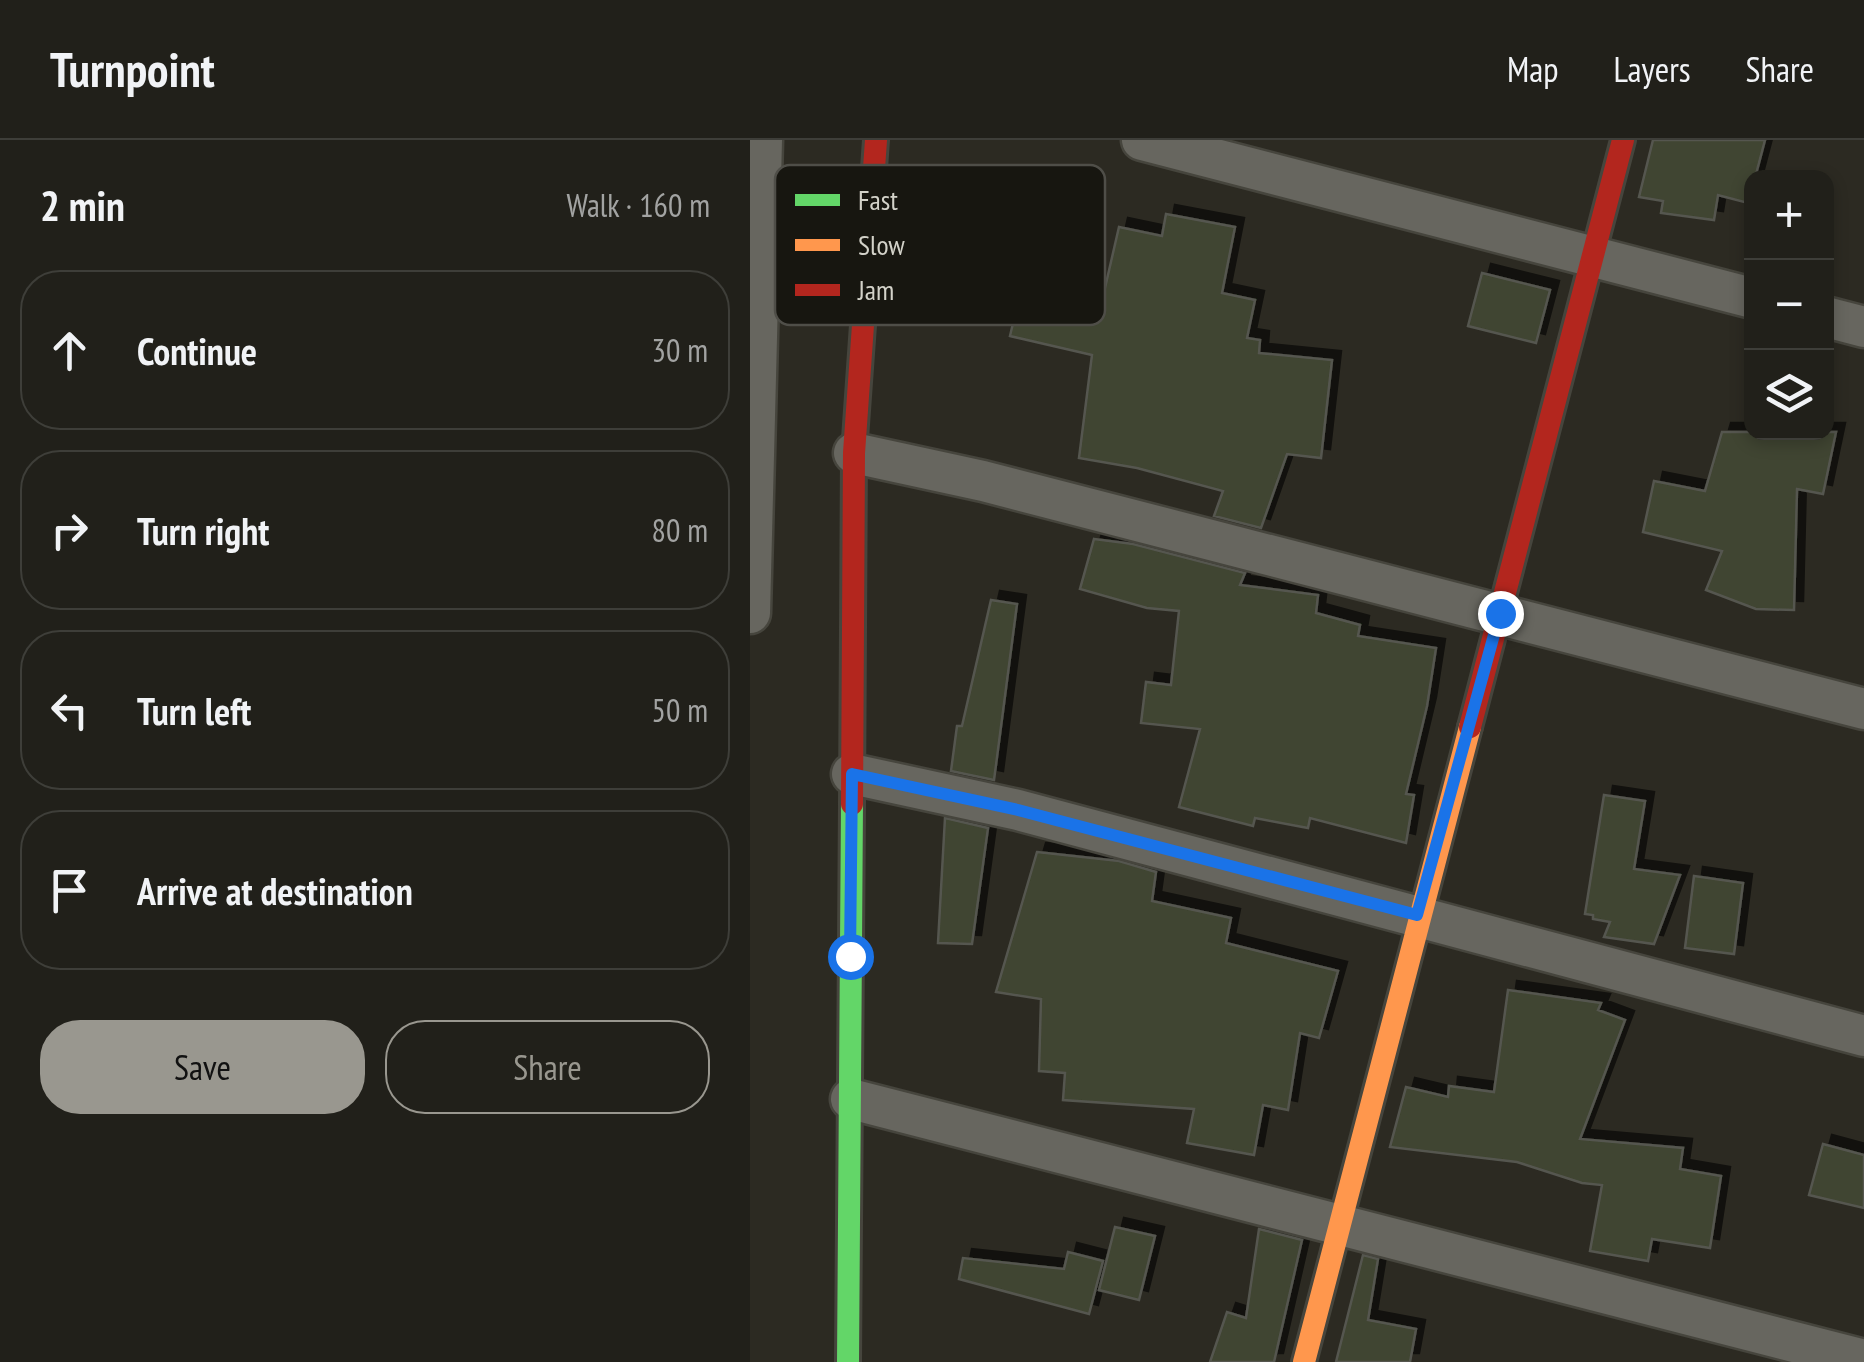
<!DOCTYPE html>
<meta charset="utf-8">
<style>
:root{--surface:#21201a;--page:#292823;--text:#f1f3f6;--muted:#a2a3a2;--line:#3e3e39;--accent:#99978f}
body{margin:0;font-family:"PT Sans Narrow",sans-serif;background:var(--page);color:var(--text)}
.controls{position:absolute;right:30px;top:30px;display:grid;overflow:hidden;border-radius:20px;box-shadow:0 5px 15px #0003}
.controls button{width:90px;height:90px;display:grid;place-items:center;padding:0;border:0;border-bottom:2px solid var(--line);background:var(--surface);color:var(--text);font:50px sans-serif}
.stop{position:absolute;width:30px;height:30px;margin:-22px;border:8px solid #1a73e8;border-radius:50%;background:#fff}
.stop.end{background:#1a73e8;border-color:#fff;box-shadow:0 2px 10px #0008}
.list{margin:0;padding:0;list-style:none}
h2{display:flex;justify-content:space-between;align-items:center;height:130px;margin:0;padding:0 40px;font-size:42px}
h2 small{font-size:32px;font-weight:400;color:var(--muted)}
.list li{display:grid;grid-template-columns:65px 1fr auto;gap:30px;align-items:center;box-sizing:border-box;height:160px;margin:0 20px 20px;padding:0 20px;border:2px solid var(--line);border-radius:40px}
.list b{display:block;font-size:38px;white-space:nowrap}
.list em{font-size:32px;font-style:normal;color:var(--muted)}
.actions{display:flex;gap:20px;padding:30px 40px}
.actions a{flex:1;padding:22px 0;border:2px solid var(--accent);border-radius:40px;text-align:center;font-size:35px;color:var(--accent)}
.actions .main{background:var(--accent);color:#111}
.icon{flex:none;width:55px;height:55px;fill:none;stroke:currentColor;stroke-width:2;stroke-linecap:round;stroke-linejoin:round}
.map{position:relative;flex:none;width:1114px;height:1222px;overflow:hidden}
header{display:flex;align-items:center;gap:60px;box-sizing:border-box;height:140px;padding:0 50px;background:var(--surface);border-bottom:2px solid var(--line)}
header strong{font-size:48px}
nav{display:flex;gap:55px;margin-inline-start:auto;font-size:35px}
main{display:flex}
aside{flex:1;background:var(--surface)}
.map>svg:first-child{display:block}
.building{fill:#3f4430;stroke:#55564f;stroke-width:2.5;filter:url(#shadow)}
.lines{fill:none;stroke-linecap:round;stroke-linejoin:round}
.street-casing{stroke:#46453d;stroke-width:45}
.fast-casing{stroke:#46453d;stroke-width:28}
.slow-casing{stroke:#46453d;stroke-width:28}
.jam-casing{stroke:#46453d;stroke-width:28}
.street{stroke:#67665f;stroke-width:40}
.fast{stroke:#63d668;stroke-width:22}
.slow{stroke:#ff974d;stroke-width:22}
.jam{stroke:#b3261e;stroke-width:22}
.route{stroke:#1a73e8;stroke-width:12}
.key{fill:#171610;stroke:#4f4e48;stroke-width:2.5}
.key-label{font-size:28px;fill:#d3d2c9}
</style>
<header>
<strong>Turnpoint</strong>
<nav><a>Map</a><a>Layers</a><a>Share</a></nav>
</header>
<main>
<aside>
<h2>2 min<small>Walk · 160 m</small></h2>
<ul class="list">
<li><svg class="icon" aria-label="ahead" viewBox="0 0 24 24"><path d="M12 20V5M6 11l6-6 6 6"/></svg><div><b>Continue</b></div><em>30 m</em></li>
<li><svg class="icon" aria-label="right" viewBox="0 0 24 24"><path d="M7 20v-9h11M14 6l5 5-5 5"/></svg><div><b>Turn right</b></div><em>80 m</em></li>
<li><svg class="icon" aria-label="left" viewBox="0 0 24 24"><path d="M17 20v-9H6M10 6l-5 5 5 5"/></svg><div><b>Turn left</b></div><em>50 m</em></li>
<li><svg class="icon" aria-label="arrive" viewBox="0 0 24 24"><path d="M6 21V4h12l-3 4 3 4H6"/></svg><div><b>Arrive at destination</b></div></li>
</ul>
<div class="actions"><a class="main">Save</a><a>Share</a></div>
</aside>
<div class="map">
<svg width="1114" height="1222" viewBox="0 0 1114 1222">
<defs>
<filter id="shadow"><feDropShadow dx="9" dy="-9" stdDeviation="0" flood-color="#0009"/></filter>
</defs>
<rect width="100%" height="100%" fill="#2c2a22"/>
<!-- building -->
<g class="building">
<path d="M903,0H1015L1005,38H1002L998,63L968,55L964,80L911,73L913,61L889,57Z"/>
<path d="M416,74L485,87L472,153L505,160L497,198L510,200L509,213L582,220L571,318L537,314L511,388L464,376L473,351L387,328L329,318L342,215L260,196L273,141L355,148L369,87L412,96Z"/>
<path d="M732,133L800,150L786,203L718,186Z"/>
<path d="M972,292H1086L1073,354L1047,349L1044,470L1006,469L956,450L972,411L893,392L904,341L955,351Z"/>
<path d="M344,399L383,404L495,433L490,445L568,455L566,473L610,485L608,496L686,508L677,566L656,654L664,655L656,703L560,678L558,688L505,678L503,686L429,667L450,589L391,583L396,542L421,545L429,471L397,468L330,449Z"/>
<path d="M241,460L267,464L244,640L201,631L207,586H212Z"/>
<path d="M854,655L895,661L884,729L930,735L904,804L854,797L860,782L843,779V775L835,774Z"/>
<path d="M195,678L238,688L222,804L188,803Z"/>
<path d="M287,712L369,721L406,732L402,761L481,778L476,803L588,831L569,898L550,893L538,970L513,965L504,1015L437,1003L444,969L313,960L315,933L289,931L291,859L246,852Z"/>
<path d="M944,736L993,743L984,814L935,808Z"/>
<path d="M758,850L851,863L848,870L875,880L830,999L933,1008L930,1029L971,1036L960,1108L902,1099L898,1121L840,1111L852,1045L832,1043L767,1022L640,1007L656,947L698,957L699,946L744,952Z"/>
<path d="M1073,1004L1114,1015V1068L1059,1055Z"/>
<path d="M365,1087L405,1096L389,1160L349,1150Z"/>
<path d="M509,1089L552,1100L524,1222H460L477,1172L496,1178Z"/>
<path d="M318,1112L353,1121L339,1174L209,1139L213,1118L314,1129Z"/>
<path d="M613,1115L628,1119L618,1180L666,1189L660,1222H586Z"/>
</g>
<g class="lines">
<!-- street casing -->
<g class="street-casing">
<g id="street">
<path d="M392,0L1002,158"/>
<path d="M1076,177L1114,187"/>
<path d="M104,313L233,341L1114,569"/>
<path d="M0,473L12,0"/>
<path d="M102,634L268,670L1114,896"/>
<path d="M101,959L1114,1220"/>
</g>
</g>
<!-- fast casing -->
<g class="fast-casing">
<path id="fast" d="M98,1222L102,664"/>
</g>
<!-- slow casing -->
<g class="slow-casing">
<path id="slow" d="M554,1222L720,587"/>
</g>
<!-- jam casing -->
<g class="jam-casing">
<g id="jam">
<path d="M720,587L873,0"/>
<path d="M102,664L104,313L126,0"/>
</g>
</g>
<!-- street -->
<use href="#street" class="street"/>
<!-- fast -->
<use href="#fast" class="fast"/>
<!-- slow -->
<use href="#slow" class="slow"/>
<!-- jam -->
<use href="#jam" class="jam"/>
</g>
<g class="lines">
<!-- route -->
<path class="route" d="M100,816L102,634L268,670L667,775L750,473"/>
</g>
<!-- legend -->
<rect x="25" y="25" width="330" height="160" rx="15" class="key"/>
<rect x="45" y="54" width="45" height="12" fill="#63d668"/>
<rect x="45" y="99" width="45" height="12" fill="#ff974d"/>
<rect x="45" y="144" width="45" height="12" fill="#b3261e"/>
<g class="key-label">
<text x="108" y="70">Fast</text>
<text x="108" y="115">Slow</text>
<text x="108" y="160">Jam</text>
</g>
</svg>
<div class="controls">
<button>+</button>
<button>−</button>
<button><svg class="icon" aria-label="layers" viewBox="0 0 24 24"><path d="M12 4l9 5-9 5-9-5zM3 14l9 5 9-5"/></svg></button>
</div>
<div class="stop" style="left:100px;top:816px"></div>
<div class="stop end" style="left:750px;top:473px"></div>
</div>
</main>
